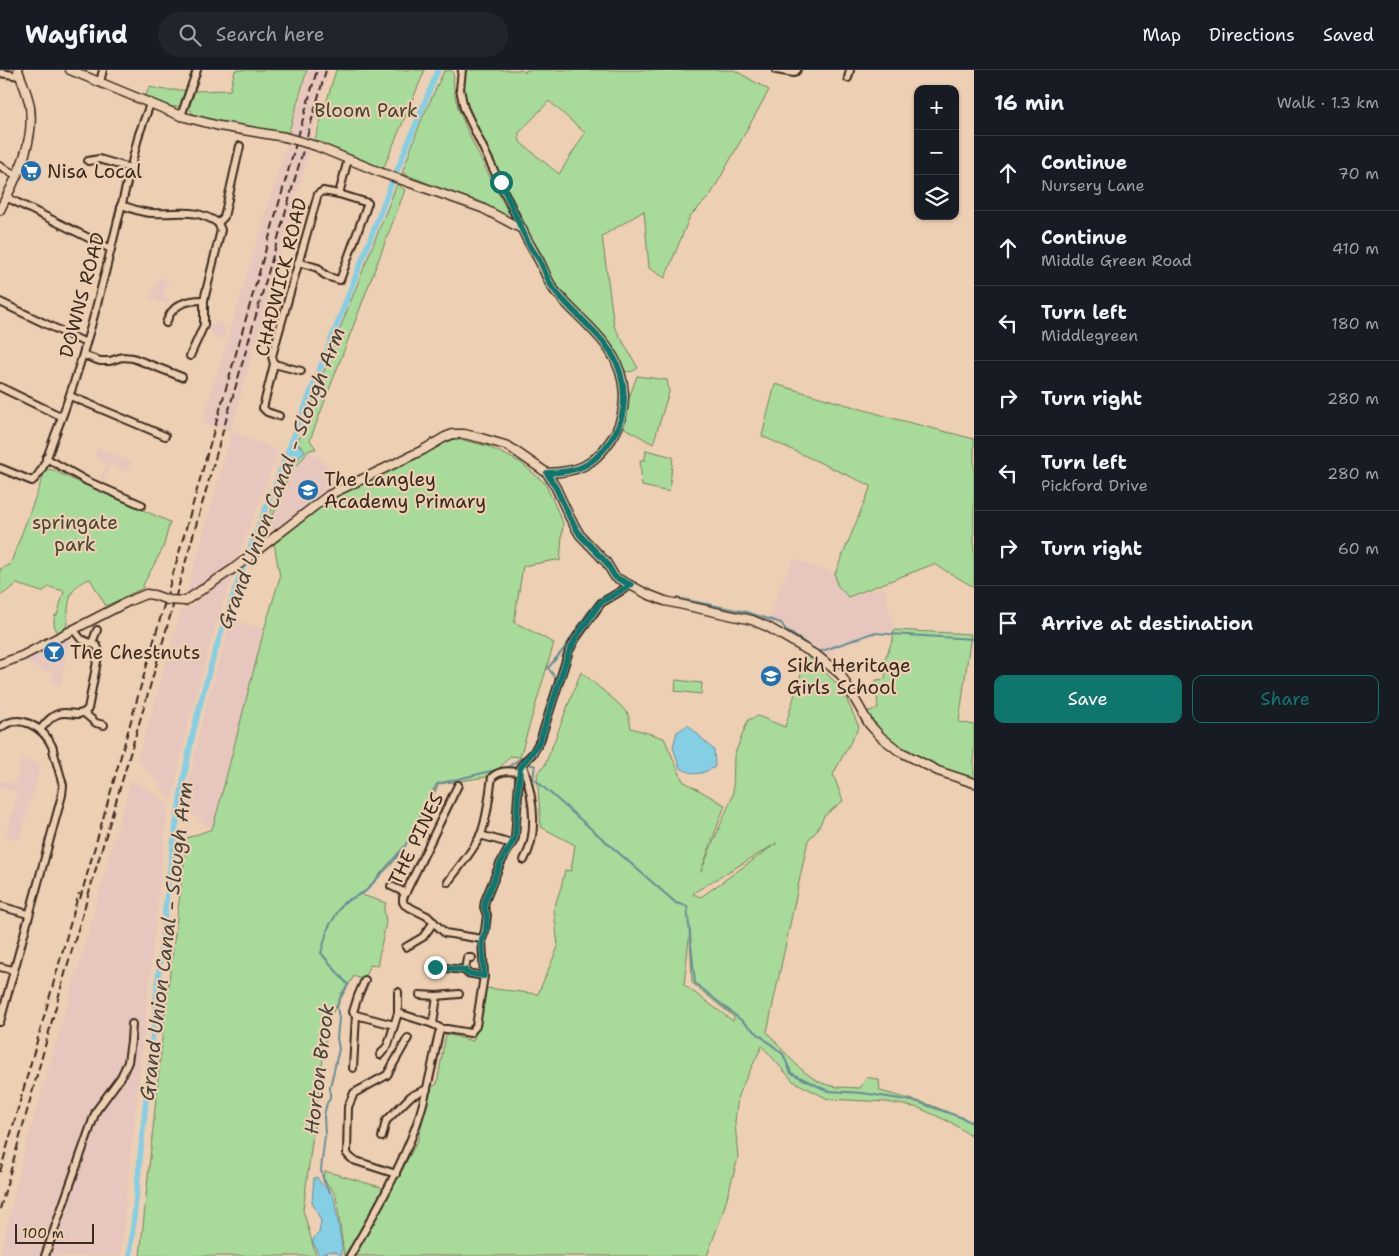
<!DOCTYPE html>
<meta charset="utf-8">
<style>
:root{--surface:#171b24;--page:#20242c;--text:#f1f3f6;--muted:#9ea1a6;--line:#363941;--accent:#0f766e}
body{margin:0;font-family:"Shantell Sans",sans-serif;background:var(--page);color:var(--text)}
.controls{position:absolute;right:15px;top:15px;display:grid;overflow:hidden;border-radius:10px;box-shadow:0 1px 4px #0004}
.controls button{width:45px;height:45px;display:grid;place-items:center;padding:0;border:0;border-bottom:1px solid var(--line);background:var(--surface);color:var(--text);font:25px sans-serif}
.scale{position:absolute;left:15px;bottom:12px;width:79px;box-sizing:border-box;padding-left:5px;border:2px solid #3b2a1e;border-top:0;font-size:14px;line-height:18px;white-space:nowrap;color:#3b2a1e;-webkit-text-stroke:4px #edcfb3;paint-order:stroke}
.stop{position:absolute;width:15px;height:15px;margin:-11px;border:4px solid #0f766e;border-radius:50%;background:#fff}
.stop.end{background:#0f766e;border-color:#fff;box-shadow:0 1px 5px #0008}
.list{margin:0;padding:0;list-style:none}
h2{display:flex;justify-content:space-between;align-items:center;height:65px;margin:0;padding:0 20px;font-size:21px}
h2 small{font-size:16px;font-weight:400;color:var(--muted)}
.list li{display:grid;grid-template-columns:32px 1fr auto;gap:15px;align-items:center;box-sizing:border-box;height:75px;padding:0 20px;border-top:1px solid var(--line)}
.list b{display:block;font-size:19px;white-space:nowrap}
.list p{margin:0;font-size:16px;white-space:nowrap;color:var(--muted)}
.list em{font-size:16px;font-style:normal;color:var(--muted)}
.actions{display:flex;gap:10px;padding:15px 20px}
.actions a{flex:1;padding:11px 0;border:1px solid var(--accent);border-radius:10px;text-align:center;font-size:18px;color:var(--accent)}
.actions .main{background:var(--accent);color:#fff}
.icon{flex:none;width:28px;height:28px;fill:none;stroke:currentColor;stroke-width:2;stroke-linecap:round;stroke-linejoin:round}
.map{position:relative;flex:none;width:974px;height:1186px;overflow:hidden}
header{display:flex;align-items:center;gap:30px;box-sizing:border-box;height:70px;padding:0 25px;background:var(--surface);border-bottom:1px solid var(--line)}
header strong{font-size:24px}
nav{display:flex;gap:28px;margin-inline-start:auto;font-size:18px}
.search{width:350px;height:45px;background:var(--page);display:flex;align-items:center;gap:12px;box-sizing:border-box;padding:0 18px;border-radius:28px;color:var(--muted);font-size:19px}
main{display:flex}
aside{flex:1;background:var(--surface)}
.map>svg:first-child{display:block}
.built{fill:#e7c6be}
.green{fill:#a8da9a;stroke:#72825c;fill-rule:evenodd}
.water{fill:#85cfe5;stroke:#678d95}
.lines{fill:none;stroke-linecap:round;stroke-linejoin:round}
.stream{stroke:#678d95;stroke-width:2}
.canal{stroke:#85cfe5;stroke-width:5.5}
.minor-casing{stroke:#3b2a1e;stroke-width:10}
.tertiary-casing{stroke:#3b2a1e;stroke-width:11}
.minor{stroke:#edcfb3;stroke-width:6}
.tertiary{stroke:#edcfb3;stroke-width:8}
.rail{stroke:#3b2a1e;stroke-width:2;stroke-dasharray:8 4;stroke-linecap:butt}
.tertiary-bridge-casing{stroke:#3b2a1e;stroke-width:11;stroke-linecap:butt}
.tertiary-bridge{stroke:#edcfb3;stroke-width:8}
.route{stroke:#0f766e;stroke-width:6}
.labels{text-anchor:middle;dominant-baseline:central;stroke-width:4.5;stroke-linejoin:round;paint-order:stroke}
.park-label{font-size:19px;fill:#4b4431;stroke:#edcfb3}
.poi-label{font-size:19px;fill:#3b2a1e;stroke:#edcfb3;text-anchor:start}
.street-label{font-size:19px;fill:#3b2a1e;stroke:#edcfb3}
.water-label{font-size:20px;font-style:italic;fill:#46433c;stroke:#edcfb3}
</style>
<header>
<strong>Wayfind</strong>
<div class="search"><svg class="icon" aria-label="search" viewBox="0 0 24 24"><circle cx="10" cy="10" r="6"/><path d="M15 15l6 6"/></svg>Search here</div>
<nav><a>Map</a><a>Directions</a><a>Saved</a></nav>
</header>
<main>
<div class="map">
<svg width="974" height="1186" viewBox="0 0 974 1186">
<rect width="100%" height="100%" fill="#edcfb3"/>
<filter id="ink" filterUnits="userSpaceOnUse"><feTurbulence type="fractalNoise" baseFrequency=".02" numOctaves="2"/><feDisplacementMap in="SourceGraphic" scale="10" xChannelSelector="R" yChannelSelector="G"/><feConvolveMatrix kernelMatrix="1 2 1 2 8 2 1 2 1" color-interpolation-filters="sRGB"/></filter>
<g filter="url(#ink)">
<!-- built -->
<g class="built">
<path d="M309,0H329L319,34L309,81L231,360L202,353Z"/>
<path d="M159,207L168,211L163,224L165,228L169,229L167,234L150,228Z"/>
<path d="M214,252L226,257L223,270L211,265L212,262L206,259L207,253L212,257Z"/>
<path d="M232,361L278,381L239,484L231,497L193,521L185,529Z"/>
<path d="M98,378L132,392L127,402L112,395L109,397L102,412L99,411L106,396V393L95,388Z"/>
<path d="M309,380L350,413L336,420L331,419L288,452L270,460L268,458L294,394L297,395Z"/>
<path d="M793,489L835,504L837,515L848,527L884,517L894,560L874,564L839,576L830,587L769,548L778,522Z"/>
<path d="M235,500L219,544L187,657L172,730L159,716V712L138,691V688L182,539L189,538Z"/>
<path d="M232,549L264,560L218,739L212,759L184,737L202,650Z"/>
<path d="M69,569L60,616L51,611L53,605L27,593L25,589L55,573Z"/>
<path d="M22,688L41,695L19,770L6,767L17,726L15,721L0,717V710L15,714Z"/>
<path d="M131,710L143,716L168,734L120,1186H0L24,1082L86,870L91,858L90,856Z"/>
</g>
<!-- green -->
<g class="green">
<path d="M235,0H307L288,65L196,48L189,38L195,21L230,20Z"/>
<path d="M336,0H425L383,99L381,98L379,99L314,73Z"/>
<path d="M451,0C456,7 452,11 454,18C455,25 456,33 459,40C472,75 491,108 508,142L506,145L402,103L421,51L444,1Z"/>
<path d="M464,0H522L525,3L526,0H734L769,20L710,126L690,146L665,208L649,198L644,141L602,166L614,256L638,298C633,302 628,303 623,300L613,278L589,252L561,225L554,214L542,185L525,158L471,47L465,29ZM549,31L585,63L559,104L521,73L519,68V63Z"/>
<path d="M149,17L165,20H185L180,36L163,39L144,31Z"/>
<path d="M397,114L405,120L310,370L316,379L309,380L297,396L294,394L268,458L258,474L290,394L298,389L303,378L297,374L335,271Z"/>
<path d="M637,306L667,310L669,322L653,374L623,357L629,328Z"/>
<path d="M775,314L896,349L974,369V517L934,494L848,527L837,515L835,504L871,416L762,366Z"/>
<path d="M455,368L487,376L520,392L545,413L563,453L560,491L556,490L523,496L514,552L554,573L520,687L510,686L493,706L439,714L415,762L392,794L362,825L386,833L384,839L386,852L377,896L370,895L363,910L354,906L328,950L303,1140L316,1186H140L164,950L187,768L212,759L218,739L264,560L280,507L274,473L322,433Z"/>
<path d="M646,380L673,387L669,422L642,416L640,390H645Z"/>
<path d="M46,399L53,400L74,410L170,452L163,478L143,515V518L106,536L90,509C64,517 70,538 66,559L58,563C54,557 53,552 55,545H57L64,521L49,517L42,522L17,514L0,526V499L10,495Z"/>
<path d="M894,560L971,564L959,652L974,655V707L951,703L899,676L886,666L865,642L878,639L876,610L885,609L887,594L885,589L893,569Z"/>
<path d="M807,584L842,619L859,657L833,704L843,731L824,746L817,761L808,770L767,962C783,980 807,1012 832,1016C841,1018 851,1017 860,1018L867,1007L879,1010L880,1021L928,1034L974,1053V1068L952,1053L919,1038L887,1032L828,1029L793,1011L762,976L738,1025L735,1052L738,1088L723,1142L707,1186H355L418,1070L430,1018L437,1014L446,964L473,971L481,948L486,918L538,924L558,877L554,839L561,817L565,800L571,801L575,775L541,757L537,704L545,695L581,602L619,634L628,644L631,658L664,668L683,711L725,735L701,801L733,725L734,686L748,650L758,646L785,657ZM777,773L701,827L693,824V823ZM690,860L692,913L734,947L733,951L684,915Z"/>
<path d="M676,610L702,613L701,624L675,621Z"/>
<path d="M325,1101L387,1119L360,1164L344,1185L336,1125L323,1108Z"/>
</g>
<!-- water -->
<g class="water">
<path d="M295,365L297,374L305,380C299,390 288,395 280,404Z"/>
<path d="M688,655L714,680L715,697C699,705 696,706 680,698L673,677L677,662Z"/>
<path d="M317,1107C321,1117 329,1118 334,1127L342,1177L341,1186C335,1179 326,1181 319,1186L313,1172L314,1168L319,1163L321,1151L312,1132L314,1108Z"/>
</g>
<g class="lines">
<!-- stream -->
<g class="stream">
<path d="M677,528L746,542L781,553L786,560L819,582L873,563L974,569"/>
<path d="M555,615V607L548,598L563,580L586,545L599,529L613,522"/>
<path d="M530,694L535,696L533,708L676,833L687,836L695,913L783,984L791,1003L828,1021L863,1023L918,1032L963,1048L974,1054"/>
<path d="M330,1122L324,1112L321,1100L325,1065L324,1045L327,1033L330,1029V1017L339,979L337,968L339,948L337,937L341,925L348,915L321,883L328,858L343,833L366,821L405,776L437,714L508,697L531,681L544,650"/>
</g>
<!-- canal -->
<path class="canal" d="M130,1186C138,1104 147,1023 155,942C163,856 171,771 188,687C200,625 220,565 240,505L391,115L438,0"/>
<!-- minor casing -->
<g class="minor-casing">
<g id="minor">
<path d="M462,0L460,19L464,38L522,159"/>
<path d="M776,0L794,3L797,0"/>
<path d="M0,3L20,6"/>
<path d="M848,8L850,0"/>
<path d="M100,12L103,0"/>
<path d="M181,46L197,0"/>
<path d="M88,91L99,89L130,98"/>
<path d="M0,96L17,106"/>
<path d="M6,127L111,179"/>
<path d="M121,135C131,138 142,143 152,143C179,145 194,137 218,153"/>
<path d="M298,192L318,198C323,206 331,208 340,210L368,133L339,124"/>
<path d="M0,232L86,273"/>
<path d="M166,253C172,234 186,230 204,230"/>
<path d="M83,285L100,291H110L122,287L133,288L182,307"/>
<path d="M190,286L204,255V230L221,160L218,153L224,147L240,76"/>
<path d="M274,294L301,301"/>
<path d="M0,317L62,347"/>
<path d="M70,326L165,366"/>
<path d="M279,346L267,342L263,338L274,294L272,286L318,124L323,121L339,124L348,89"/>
<path d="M46,388L87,411L142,435"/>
<path d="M0,398L32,411C44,402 49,381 54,368C93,270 113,166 139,64L150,34"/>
<path d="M92,573L97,560"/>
<path d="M84,643L96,653L104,655"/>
<path d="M0,658C19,642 44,657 53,678"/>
<path d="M40,660C45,654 51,646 58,644C70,640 78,649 88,639L99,581L97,576L81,569L73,559"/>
<path d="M523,695C532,723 540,762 524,790"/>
<path d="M458,715L403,828V832L405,835L427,846L445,863L482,869"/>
<path d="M480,765L512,774"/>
<path d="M448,812C458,798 474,780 481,764C488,746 489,725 492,707C501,700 508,701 519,702"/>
<path d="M391,816L406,823"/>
<path d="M0,836L28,844"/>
<path d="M406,877L423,867L434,852"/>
<path d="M472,888H467L465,900L467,903L484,906"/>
<path d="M0,897L13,900"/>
<path d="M435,897L465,900"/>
<path d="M398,922V943L433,954L442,959"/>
<path d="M420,925L437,926L433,954"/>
<path d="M437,926L459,924"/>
<path d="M356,945L394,955"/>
<path d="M0,952L62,725L63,715L53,680"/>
<path d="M442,959H447L470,963L476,956L484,906L482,869L485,861L487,845L484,837L485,831L500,794L515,768L520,697L533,683L540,671L569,581L576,568L601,533L631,515"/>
<path d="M380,985L388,975L398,943"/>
<path d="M353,998L356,945L353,942L358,926L365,910"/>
<path d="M382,1067L386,1051L411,1026L427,1019"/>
<path d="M396,1104L353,1090L347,1084L348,1037L354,1023L387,1005L408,968"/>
<path d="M45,1186L96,1041L121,1007L128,992L131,971L132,954"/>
<path d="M350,1186C374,1144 399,1102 416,1056C427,1026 432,994 439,963L442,959"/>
</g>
</g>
<!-- tertiary casing -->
<g class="tertiary-casing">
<g id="tertiary">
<path d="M70,0L181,46L219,56L285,67"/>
<path d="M316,76L382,103L482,138L522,159C527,171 534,181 540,192C544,200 547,209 552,217C555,222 560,226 564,231C591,260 622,280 624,324C624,341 621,356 611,370C593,396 578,402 547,403"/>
<path d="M0,140C16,108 35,74 30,37C28,24 22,12 18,0"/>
<path d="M185,531L233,499L329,425L423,380L445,367L453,364H464L481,368L508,376L547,403L556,418L570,448L580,465L606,492L615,507L647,524L665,531L752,550L768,557L819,587L841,605L869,654L881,667L899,681L938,701L974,713"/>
<path d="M0,594L22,586L129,531L146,524L154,525"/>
</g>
</g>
<!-- minor -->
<use href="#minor" class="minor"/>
<!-- tertiary -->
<use href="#tertiary" class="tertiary"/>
<!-- rail -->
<g class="rail">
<path d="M80,829L317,0"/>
<path d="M0,1102L79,823"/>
<path d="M0,1139L66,900L149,620L326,0"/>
</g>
<!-- tertiary-bridge casing -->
<g class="tertiary-bridge-casing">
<g id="tertiary-bridge">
<path d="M285,67L316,76"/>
<path d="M154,525L168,530L185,531"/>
</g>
</g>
<!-- tertiary-bridge -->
<use href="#tertiary-bridge" class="tertiary-bridge"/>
</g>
</g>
<g class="lines" filter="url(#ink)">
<!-- route -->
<path class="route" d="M435,897L465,900L466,903L484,906L482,869L486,861L487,845L484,837L485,831L500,794L515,768L520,697L532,683L540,671L569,582L576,568L600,533L631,515L615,507L606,492L580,465L570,448L556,418L547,403C579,402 593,396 611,370C620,357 624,343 624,327C623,281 594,263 566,233C561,227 555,222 551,215C547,208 544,199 540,191C535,183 529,176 526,168C517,150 509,131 501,112"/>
</g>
<!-- icons -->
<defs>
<g id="supermarket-disc" transform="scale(1.125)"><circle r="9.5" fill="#1f6fb2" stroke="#edcfb3"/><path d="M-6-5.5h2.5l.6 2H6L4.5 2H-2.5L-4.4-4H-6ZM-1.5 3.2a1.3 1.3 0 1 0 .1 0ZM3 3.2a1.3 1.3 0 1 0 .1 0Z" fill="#fff"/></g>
<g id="school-disc" transform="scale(1.125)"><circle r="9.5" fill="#1f6fb2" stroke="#edcfb3"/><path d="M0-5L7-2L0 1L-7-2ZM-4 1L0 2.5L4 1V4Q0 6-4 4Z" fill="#fff"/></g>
<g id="bar-disc" transform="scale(1.125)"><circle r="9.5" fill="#1f6fb2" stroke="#edcfb3"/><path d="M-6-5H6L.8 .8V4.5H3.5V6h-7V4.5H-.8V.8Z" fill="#fff"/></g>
</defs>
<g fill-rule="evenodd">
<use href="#supermarket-disc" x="31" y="101"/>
<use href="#school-disc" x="308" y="420"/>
<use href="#bar-disc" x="54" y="582"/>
<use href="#school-disc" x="771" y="606"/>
</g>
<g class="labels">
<!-- park labels -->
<g class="park-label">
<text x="366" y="40">Bloom Park</text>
<text x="75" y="452">springate<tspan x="75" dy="22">park</tspan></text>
</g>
<!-- poi labels -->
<g class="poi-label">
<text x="47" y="101">Nisa Local</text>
<text x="324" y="409">The Langley<tspan x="324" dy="22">Academy Primary</tspan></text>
<text x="70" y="582">The Chestnuts</text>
<text x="787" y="595">Sikh Heritage<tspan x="787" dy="22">Girls School</tspan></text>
</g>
<!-- street labels -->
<g class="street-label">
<text transform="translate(281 207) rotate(-76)">CHADWICK ROAD</text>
<text transform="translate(82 225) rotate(-75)">DOWNS ROAD</text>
<text transform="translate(416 769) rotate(-64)">THE PINES</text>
</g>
<!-- water labels -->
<g class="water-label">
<text transform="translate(281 408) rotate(-69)">Grand Union Canal - Slough Arm</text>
<text transform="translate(166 871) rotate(-83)">Grand Union Canal - Slough Arm</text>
<text transform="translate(319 999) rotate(-83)">Horton Brook</text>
</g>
</g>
</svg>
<div class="controls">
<button>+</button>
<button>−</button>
<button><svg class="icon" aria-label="layers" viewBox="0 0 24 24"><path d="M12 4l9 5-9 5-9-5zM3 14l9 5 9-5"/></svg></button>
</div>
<div class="scale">100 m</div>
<div class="stop" style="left:501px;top:112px"></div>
<div class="stop end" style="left:435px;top:897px"></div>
</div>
<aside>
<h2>16 min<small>Walk · 1.3 km</small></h2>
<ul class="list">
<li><svg class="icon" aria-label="ahead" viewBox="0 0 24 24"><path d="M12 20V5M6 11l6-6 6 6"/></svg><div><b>Continue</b><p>Nursery Lane</p></div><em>70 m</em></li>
<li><svg class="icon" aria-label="ahead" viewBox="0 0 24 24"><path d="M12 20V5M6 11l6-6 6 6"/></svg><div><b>Continue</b><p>Middle Green Road</p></div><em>410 m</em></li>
<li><svg class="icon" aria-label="left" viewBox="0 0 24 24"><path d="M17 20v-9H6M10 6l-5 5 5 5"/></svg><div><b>Turn left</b><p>Middlegreen</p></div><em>180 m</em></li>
<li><svg class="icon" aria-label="right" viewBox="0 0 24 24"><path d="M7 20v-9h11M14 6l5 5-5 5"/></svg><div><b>Turn right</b></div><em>280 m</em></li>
<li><svg class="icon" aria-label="left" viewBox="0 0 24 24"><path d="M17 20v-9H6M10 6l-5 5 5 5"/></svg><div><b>Turn left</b><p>Pickford Drive</p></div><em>280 m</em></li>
<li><svg class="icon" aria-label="right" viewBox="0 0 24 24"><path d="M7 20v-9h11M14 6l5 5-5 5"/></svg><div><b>Turn right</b></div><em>60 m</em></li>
<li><svg class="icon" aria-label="arrive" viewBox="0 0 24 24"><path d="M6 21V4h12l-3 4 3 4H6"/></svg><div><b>Arrive at destination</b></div></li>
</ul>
<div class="actions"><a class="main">Save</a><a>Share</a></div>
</aside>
</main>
